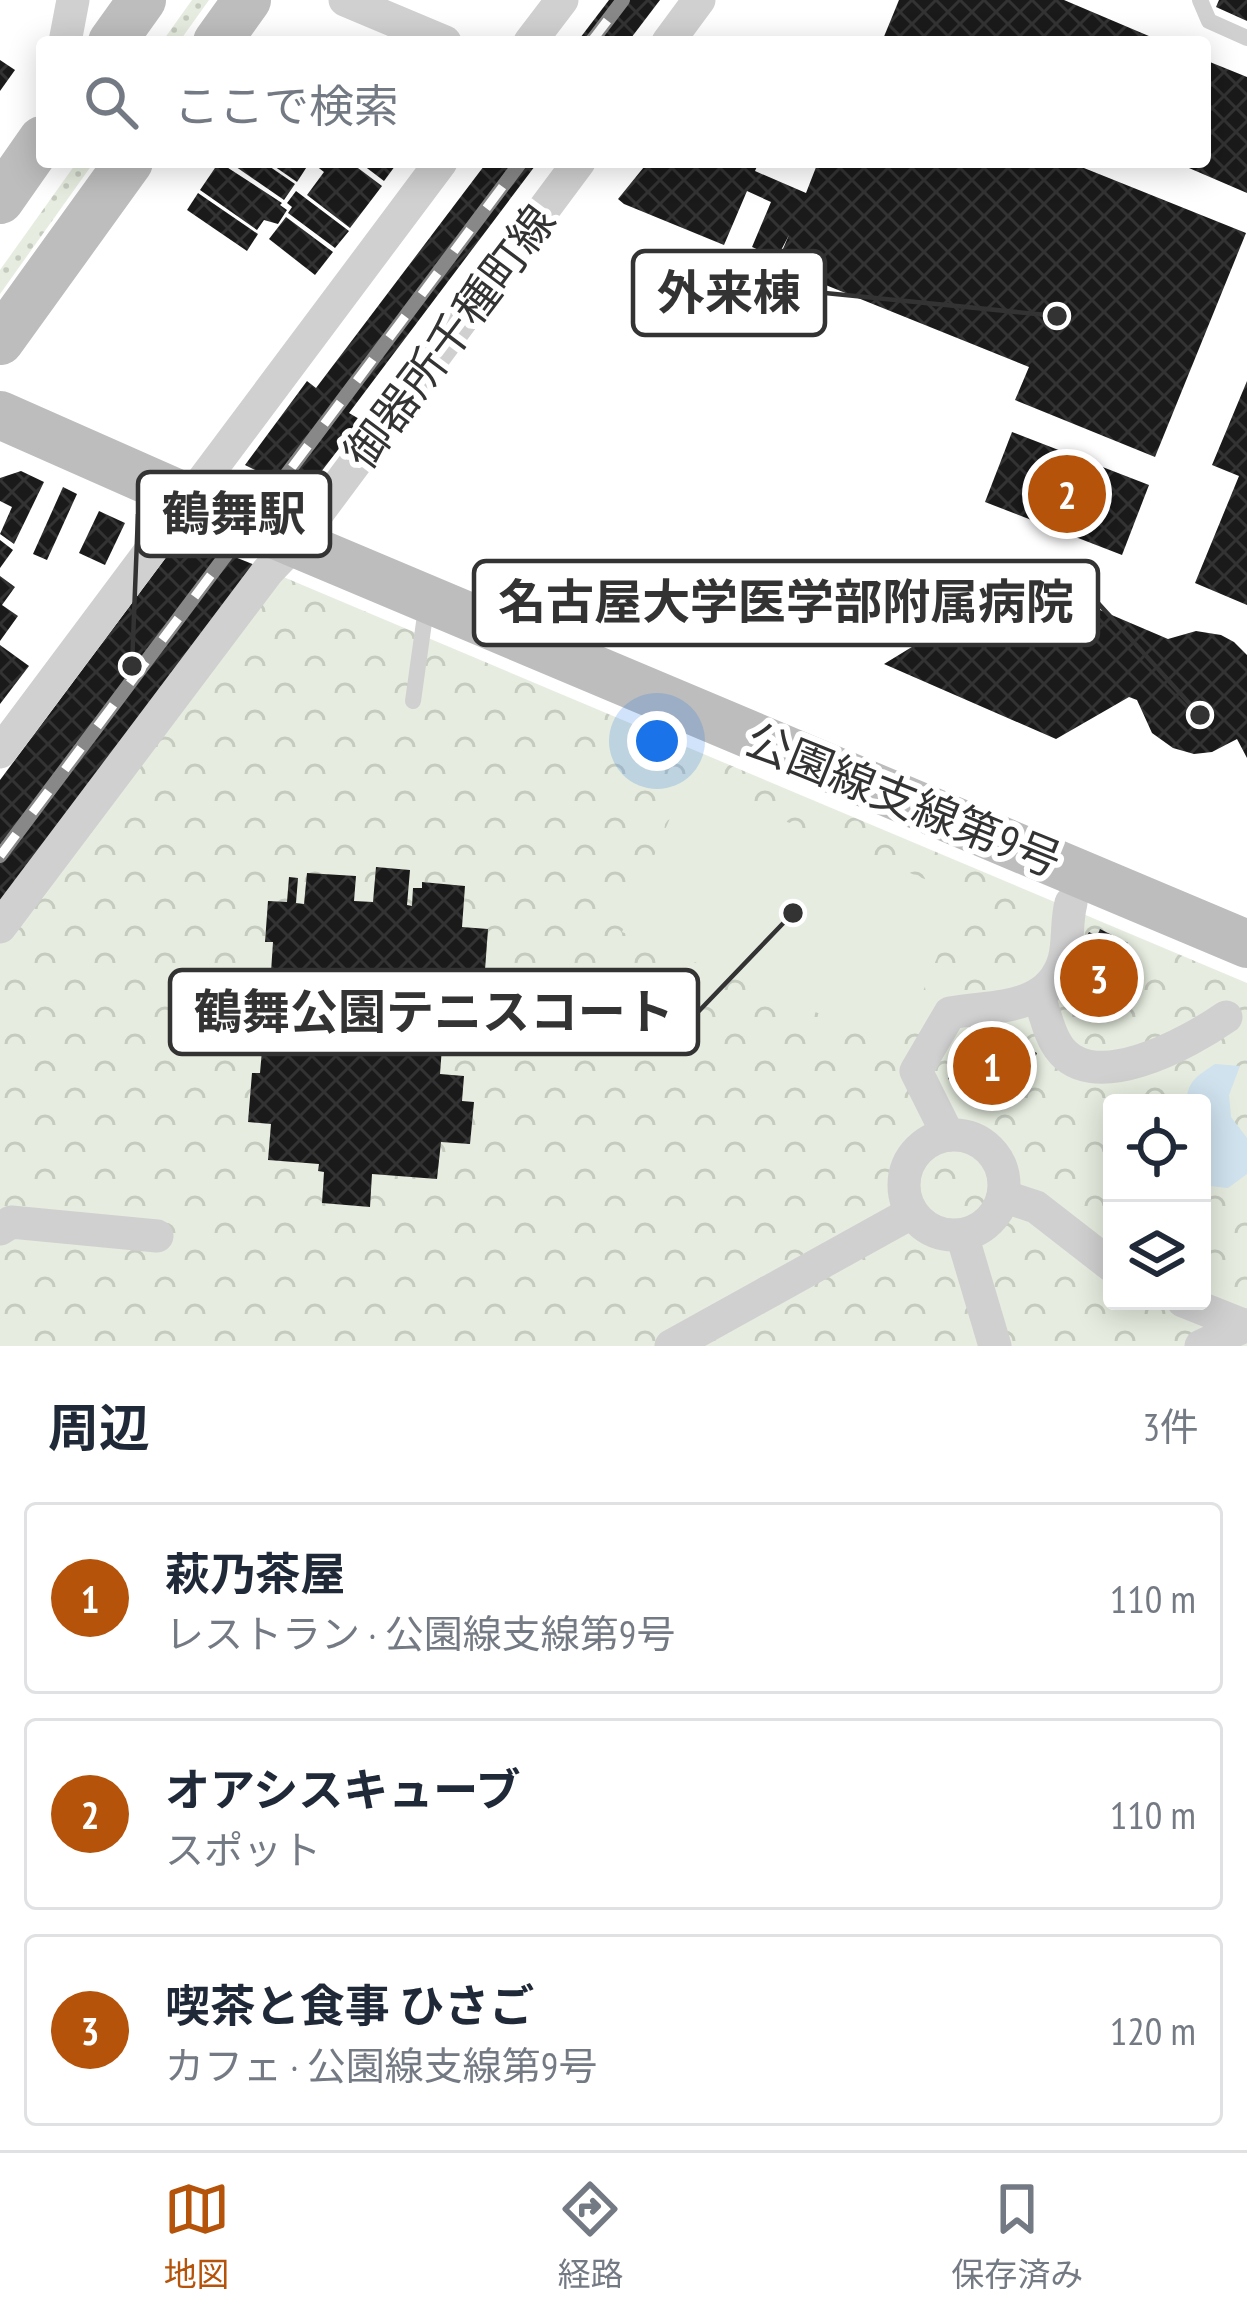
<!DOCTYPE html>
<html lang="ja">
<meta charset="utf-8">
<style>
:root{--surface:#fff;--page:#f2f2f3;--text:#1f2937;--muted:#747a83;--line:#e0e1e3;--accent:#b45309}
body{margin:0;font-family:"PT Sans Narrow","Noto Sans JP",sans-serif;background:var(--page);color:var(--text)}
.controls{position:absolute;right:36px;bottom:36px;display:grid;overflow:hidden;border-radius:12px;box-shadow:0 6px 30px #0003}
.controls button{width:108px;height:108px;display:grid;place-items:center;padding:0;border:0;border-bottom:3px solid var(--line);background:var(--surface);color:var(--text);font:60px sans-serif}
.you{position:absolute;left:657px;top:741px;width:42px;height:42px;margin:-30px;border:9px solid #fff;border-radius:50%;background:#1a73e8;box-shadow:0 0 0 18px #1a73e833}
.badge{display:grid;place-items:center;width:78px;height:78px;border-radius:50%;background:var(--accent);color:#fff;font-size:39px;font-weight:700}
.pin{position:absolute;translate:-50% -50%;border:6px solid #fff;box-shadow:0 3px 12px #0006}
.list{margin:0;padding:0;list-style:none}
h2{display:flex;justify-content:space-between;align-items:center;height:156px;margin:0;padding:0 48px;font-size:51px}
h2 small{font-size:39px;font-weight:400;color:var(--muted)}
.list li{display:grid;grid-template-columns:78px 1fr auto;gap:36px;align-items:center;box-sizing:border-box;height:192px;margin:0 24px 24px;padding:0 24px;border:3px solid var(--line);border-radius:12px}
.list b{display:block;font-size:45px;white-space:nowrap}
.list p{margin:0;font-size:39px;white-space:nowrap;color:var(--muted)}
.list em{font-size:39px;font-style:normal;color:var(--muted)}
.icon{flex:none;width:66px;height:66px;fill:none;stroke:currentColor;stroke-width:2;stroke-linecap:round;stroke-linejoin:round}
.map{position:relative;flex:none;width:1247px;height:1346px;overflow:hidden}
.search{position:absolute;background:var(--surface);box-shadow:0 6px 30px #0003;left:36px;right:36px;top:36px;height:132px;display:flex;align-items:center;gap:30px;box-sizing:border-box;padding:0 42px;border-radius:12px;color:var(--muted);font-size:45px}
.sheet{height:804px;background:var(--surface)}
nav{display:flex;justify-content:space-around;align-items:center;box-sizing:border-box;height:168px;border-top:3px solid var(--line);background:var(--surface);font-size:33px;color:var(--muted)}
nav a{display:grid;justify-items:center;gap:6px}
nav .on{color:var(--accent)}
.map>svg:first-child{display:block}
.grass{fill:url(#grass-dots)}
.park{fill:url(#park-crowns);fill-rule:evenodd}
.pitch{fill:#e6ecdf}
.water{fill:#cfe2ee}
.building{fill:url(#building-cross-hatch)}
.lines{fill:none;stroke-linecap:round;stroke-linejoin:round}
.lane{stroke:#d0d0d0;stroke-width:16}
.street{stroke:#d0d0d0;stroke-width:33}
.secondary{stroke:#bdbdbd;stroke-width:48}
.rail-casing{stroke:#888;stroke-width:14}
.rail{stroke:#fff;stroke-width:9;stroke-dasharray:27;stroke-linecap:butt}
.labels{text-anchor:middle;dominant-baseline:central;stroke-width:12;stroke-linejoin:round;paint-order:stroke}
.street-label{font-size:45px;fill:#333;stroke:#fff}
.leader{fill:none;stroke:#333;stroke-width:4.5}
.callout-dot{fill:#333;stroke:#fff;stroke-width:4.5}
.callout{fill:#fff;stroke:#333;stroke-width:4.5}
.callout-label{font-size:48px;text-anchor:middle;font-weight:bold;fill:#333}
</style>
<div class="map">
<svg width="1247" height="1346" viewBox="0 0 1247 1346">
<defs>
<pattern id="grass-dots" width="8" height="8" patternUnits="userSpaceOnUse" patternTransform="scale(3)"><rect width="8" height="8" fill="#e6ecdf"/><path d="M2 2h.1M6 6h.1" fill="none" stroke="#c6cbc0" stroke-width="1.8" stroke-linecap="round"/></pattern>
<pattern id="park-crowns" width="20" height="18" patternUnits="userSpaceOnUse" patternTransform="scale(3)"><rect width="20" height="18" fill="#e6ecdf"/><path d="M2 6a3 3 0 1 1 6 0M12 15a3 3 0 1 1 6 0" fill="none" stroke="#c6cbc0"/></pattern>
<pattern id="building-cross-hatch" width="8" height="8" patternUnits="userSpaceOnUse" patternTransform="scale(3)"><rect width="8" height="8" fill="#1a1a1a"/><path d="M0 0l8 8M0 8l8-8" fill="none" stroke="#333"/></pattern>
</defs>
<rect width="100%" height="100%" fill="#fff"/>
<!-- grass -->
<g class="grass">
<path d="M192,0H209L179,42H162Z"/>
<path d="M77,162H94L0,294V270Z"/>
</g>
<!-- park -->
<path class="park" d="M281,576L1247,983V1346H0V942ZM1112,1103H1202V1301H1112Z"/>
<!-- pitch -->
<path class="pitch" d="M686,780L963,895L900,1047L622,932Z"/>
<!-- water -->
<path class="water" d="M1215,1064L1240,1066L1229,1095L1231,1117L1247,1138V1174L1228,1188L1209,1186L1202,1194V1103H1187C1186,1081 1199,1075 1215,1064Z"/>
<!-- building -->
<g class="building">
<path d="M609,0H660L628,42H577Z"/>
<path d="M899,0H1064L1163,42H891L883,39Z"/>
<path d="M1219,0H1247V21L1216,7Z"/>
<path d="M0,60L15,70L0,91Z"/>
<path d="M1205,60L1247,77V193L1175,162H1205Z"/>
<path d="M219,162L282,203L280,205L287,210L278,224L264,220L257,230L200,190Z"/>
<path d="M229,162H263L295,184L284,200Z"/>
<path d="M268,162H310L297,182Z"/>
<path d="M311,162H350L382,186L350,228L307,195L324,172Z"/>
<path d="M359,162H398L384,181Z"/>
<path d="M487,162H538L349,413L361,420L304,494L245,465L307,381L316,388Z"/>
<path d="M648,162H759L755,171L806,193L818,162H1069L1246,233L1155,457L1015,400L1029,367L776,265L789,235L777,258L752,247L771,202L747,191L724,245L624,204L618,199Z"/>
<path d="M296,191L349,231L335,248L288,213L292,207L287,203Z"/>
<path d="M198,193L258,234L247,251L187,210Z"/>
<path d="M286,217L333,252L315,275L269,239Z"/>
<path d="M1247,381V605L1195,583L1239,476L1212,465Z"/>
<path d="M1012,432L1149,485L1122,555L985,502Z"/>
<path d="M21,471L44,482L14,544L0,534L12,507L0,501V478Z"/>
<path d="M63,487L77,494L47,560L33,554Z"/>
<path d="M99,511L125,523L105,565L79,553Z"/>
<path d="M182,536L255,565L0,904V780Z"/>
<path d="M0,540L13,550L0,568Z"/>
<path d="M0,576L15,587L2,605L18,616L0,641Z"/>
<path d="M1025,578L1168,639L1196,631L1221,635L1234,642L1247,655V758L1237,739L1212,752L1194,754L1173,748L1152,733L1137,700L1129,697L1056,739L884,664Z"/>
<path d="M0,645L29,666L0,704Z"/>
<path d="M376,867L410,870L407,905L412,906L413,888H422V882L465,886L462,927L488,929L485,970L472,969L470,990L447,988L445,1023L452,1024L450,1048L442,1047L440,1074L464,1076L462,1101L474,1102L470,1144L441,1142L437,1179L372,1174L370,1207L322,1203L324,1172L318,1171L319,1164L268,1160L271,1124L248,1122L252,1073H260L262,1050L289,1053L295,974L271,972L273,942H265L268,901L287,902L289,877L298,878L296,903L304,904L307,873L356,876L354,901L373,902Z"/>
<path d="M1100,929L1128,943L1120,960L1129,964L1106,1011L1069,992L1087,955L1079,951L1089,932L1097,936Z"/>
<path d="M972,1021L1037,1053L1017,1099L979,1082L976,1090L948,1079Z"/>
</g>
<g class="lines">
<!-- lane -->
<g class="lane">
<path d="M1200,0L1209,21L1247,38"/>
<path d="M413,701L427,601"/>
</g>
<!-- street -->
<g class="street">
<path d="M345,0L445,42"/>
<path d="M65,42L73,0"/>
<path d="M530,42L562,0"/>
<path d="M668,42L699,0"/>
<path d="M0,752L441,162"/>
<path d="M0,927L268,571L297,541L579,162"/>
<path d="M1039,998C1045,1012 1048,1030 1056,1043C1088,1100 1190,1042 1226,1017"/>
<circle cx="954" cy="1185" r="50"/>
<path d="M948,1135L916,1071L950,1013C995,1005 1049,1011 1064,960C1069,942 1066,921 1071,903"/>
<path d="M1003,1196L1036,1207L1112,1266"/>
<path d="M0,1229L11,1222L157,1236"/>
<path d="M962,1235L995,1346"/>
<path d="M1183,1301L1243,1325"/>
<path d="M671,1346L911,1213"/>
<path d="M1201,1346L1247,1325"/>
</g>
<!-- secondary -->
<g class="secondary">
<path d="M112,42L142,0"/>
<path d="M217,42L247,0"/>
<path d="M0,200L42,140"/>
<path d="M0,341L129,162"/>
<path d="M0,415L190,499L1247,944"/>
</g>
<!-- rail casing -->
<g class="rail-casing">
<g id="rail">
<path d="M591,42L623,0"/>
<path d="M0,856L521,162"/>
</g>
</g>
<!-- rail -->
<use href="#rail" class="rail"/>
</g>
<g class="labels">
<!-- street labels -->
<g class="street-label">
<text transform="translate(449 336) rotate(-53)">御器所千種町線</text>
<text transform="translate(904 799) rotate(22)">公園線支線第9号</text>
</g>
</g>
<!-- callouts -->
<path class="leader" d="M1057 316L825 293M132 666L138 514M1200 715L1098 603M793 913L698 1012"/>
<g class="callout-dot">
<circle cx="1057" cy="316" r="12"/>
<circle cx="132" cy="666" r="12"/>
<circle cx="1200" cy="715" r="12"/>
<circle cx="793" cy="913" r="12"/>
</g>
<g class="callout">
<rect x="633" y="251" width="192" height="84" rx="12"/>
<rect x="138" y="472" width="192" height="84" rx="12"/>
<rect x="474" y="561" width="624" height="84" rx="12"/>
<rect x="170" y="970" width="528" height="84" rx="12"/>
</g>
<g class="callout-label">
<text x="729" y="310">外来棟</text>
<text x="234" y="531">鶴舞駅</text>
<text x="786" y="619">名古屋大学医学部附属病院</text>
<text x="434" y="1029">鶴舞公園テニスコート</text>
</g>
</svg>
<div class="controls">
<button><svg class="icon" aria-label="locate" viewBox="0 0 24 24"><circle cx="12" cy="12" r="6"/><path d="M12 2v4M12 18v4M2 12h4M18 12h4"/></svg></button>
<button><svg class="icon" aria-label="layers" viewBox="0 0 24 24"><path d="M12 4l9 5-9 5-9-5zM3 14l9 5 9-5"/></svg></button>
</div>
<div class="you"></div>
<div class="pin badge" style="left:992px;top:1066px">1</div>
<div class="pin badge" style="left:1067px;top:494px">2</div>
<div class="pin badge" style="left:1099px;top:978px">3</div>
<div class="search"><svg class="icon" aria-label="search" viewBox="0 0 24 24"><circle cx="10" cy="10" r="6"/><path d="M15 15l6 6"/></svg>ここで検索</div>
</div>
<section class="sheet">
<h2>周辺<small>3件</small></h2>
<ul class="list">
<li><span class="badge">1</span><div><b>萩乃茶屋</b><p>レストラン · 公園線支線第9号</p></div><em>110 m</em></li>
<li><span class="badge">2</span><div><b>オアシスキューブ</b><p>スポット</p></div><em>110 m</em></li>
<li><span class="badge">3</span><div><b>喫茶と食事 ひさご</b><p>カフェ · 公園線支線第9号</p></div><em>120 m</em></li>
</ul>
</section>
<nav>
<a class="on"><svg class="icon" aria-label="map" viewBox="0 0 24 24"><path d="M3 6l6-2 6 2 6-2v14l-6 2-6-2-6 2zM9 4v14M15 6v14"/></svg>地図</a>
<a><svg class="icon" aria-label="directions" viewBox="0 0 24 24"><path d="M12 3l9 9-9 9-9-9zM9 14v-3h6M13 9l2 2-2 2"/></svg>経路</a>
<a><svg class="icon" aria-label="saved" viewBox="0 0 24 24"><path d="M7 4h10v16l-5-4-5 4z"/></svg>保存済み</a>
</nav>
